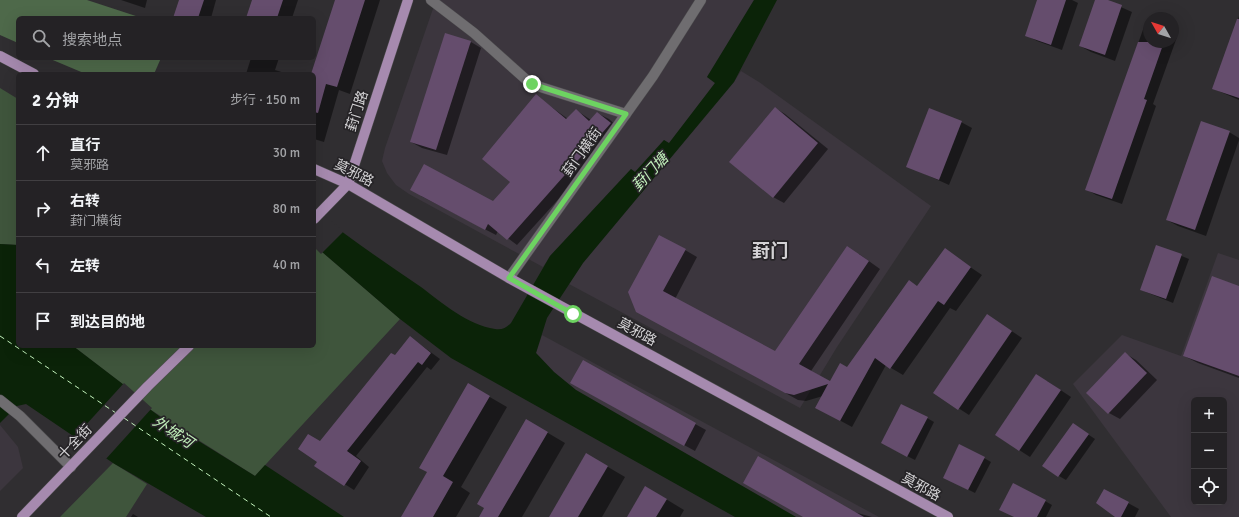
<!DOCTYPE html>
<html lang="zh">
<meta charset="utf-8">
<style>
:root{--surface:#242225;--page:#302f32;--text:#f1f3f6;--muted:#a3a4a7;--line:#413f42}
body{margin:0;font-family:Signika,"Noto Sans SC",sans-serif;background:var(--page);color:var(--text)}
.controls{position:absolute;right:12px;bottom:12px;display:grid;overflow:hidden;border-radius:6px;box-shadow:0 4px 16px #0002}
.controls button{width:36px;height:36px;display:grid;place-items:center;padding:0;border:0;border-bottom:1px solid var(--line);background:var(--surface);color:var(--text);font:20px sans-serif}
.compass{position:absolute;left:1143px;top:12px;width:36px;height:36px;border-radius:50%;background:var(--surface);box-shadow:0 4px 16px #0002;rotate:309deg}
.stop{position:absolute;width:12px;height:12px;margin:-9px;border:3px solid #6dd361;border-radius:50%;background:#fff}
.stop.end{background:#6dd361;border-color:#fff;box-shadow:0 1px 4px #0008}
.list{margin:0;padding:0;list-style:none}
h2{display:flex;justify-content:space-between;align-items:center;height:52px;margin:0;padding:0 16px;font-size:17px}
h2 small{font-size:13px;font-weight:400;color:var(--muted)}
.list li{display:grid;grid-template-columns:26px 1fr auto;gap:12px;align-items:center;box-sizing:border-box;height:56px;padding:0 16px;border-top:1px solid var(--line)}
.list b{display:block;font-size:15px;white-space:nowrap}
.list p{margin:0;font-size:13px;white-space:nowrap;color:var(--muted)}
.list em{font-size:13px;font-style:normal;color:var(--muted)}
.icon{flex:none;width:22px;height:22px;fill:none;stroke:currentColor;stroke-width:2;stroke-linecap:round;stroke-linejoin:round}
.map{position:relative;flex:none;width:1239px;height:517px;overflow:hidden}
.search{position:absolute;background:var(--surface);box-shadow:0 4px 16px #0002;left:16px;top:16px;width:300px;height:44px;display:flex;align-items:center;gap:10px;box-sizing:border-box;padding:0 14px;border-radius:6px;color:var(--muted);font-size:15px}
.panel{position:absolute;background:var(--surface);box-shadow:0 4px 16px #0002;left:16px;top:72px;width:300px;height:276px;border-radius:6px}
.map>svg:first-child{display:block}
.built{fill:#3c363e;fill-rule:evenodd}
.green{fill:#3f553c}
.forest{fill:#4e694a}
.water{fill:#0b2308}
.pier{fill:#302e31}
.shadow{fill:#0007}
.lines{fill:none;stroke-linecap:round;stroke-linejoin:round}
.ferry{stroke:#c3f2bc;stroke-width:1;stroke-dasharray:5 4;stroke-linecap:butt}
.building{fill:#654d6d}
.minor-casing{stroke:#4c4b4d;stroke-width:11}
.major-casing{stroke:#4c4b4d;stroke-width:11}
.minor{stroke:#6f6d70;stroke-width:10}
.major{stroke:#a68aaf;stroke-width:10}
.route{stroke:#6dd361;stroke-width:5}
.labels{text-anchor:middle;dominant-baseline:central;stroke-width:3.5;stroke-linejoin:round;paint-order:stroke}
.street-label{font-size:14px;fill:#d3d2d4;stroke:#262427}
.water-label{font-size:15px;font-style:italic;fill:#c3f2bc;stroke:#262427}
.district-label{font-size:18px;font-weight:bold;fill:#d3d2d4;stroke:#262427}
</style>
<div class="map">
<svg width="1239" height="517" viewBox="0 0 1239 517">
<rect width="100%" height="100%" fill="#302e31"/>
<!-- built -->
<g class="built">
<path d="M436,0H754L707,77L715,83L669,144L664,140L635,172L631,169L550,256L543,267L409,194L396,185L387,173L382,161L385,148Z"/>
<path d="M741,71L759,82L931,206L837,347L800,408L569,284L583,263L734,82Z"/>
<path d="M1218,253L1239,260V517H1171L1073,384L1122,335L1181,356ZM1194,400H1224V502H1194Z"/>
<path d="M542,335L879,517H796L576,390L554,372L536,353Z"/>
<path d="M0,425L18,447L23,468L0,491Z"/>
</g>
<!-- green -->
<g class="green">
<path d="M0,88L18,99V245L0,244Z"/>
<path d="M314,245L400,319L255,476L151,410L124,385L73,346H314Z"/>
<path d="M113,463L147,484L126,517H60Z"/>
</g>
<!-- forest -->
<g class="forest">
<path d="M0,0H87L142,18H18V43L0,35Z"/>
<path d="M48,58H161L154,74H86Z"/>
</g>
<!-- water -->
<g class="water">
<path d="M754,0H777L734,82L583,263L547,318L536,353L554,372L576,390L796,517H735L451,358L400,319L314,245V210C349,238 384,262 421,287C442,303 468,325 495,329C502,330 506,328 511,323L550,256L631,169L635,172L664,140L669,143L715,83L707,77Z"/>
<path d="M0,244L18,245V346H73L124,385L151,410L163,419L255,476L265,465L344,517H206L113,463L26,404L17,406L0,423Z"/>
</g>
<!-- pier -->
<g class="pier">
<path d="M314,208L344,231L321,254L314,247Z"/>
<path d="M124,383L152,408L105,460L74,438Z"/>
</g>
<!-- shadow -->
<g class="shadow">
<path d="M121,0H147L145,8Z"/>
<path d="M180,0H216L211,18H177Z"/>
<path d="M253,0H298L292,18H247Z"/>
<path d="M336,0H380L350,94L339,90L324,142L314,139V74H312Z"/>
<path d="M1038,0H1072L1078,3L1062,50L1037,41L1026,35Z"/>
<path d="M1096,0H1105L1132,12L1115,61L1091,52L1080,46Z"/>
<path d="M1239,16V100L1214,89Z"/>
<path d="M1145,24L1149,26V42H1173V35L1177,37L1153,104L1156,106L1122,204L1096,195L1086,189Z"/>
<path d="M471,42L481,48L447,155L422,148L411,142Z"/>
<path d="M251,58H279L275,70L288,74H246Z"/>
<path d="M536,96L568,119L576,110L591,120L597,113L609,119L621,130L517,245L498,231L496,235L421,196L493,202L511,182Z"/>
<path d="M775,108L785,114L828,149L784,203L773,197Z"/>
<path d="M961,122L972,128L949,185L907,166Z"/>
<path d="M1229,132L1239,138V140L1206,236L1178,226L1167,220Z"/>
<path d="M1157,246L1189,259L1173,303L1141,290Z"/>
<path d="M685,250L697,257L675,299L775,353L859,254L880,269L811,371L830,382L848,369L918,287L945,250L982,275L956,311L950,308L903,375L886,365L852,427L828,414L823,396L806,401L798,400L637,311Z"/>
<path d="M1239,287V378L1198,363L1184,356Z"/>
<path d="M987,315L1022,338L969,415L935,393Z"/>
<path d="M410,337L440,359L431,370L427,367L356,456L369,467L354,490L316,466Z"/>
<path d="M1126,354L1136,360L1157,380L1120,419L1109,413L1088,393Z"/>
<path d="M583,362L706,430L695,451L582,389Z"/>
<path d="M1047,381L1071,397L1030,457L996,435Z"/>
<path d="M469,385L507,407L461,487L470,493L456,517H406Z"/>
<path d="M927,418L934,422L915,460L889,447Z"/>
<path d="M526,420L565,443L522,517H480Z"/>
<path d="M1080,429L1095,439L1066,480L1059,476Z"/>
<path d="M586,454L625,477L602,517H550Z"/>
<path d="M984,458L991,462L975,493L951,481Z"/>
<path d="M646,487L684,510L680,517H628Z"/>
<path d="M1104,490L1139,509L1135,517H1117Z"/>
<path d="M1045,501L1052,505L1046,517H1015Z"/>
<path d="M854,512L872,517H804Z"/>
<path d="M133,514L138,517H131Z"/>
</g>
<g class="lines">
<!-- ferry -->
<g class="ferry">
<path d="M0,336L116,413"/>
<path d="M124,418L271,517"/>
</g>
</g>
<!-- building -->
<g class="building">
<path d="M179,0H204L198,18H173Z"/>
<path d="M252,0H283L277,18H246Z"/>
<path d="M335,0H365L337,87L326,84L318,113L314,112V74H311Z"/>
<path d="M1037,0H1066L1051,45L1025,36Z"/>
<path d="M1095,0H1108L1122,5L1105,55L1079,46Z"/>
<path d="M1237,19H1239V98L1212,89Z"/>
<path d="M445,33L471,41L436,150L410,142Z"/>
<path d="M1138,42H1164L1144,99L1147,100L1112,199L1085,190Z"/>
<path d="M536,94L566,119L576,109L589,121L597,112L611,123L507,240L488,224L485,230L410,190L424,164L493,201L510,182L482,159Z"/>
<path d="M775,107L818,143L773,198L729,162Z"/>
<path d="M929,108L962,121L939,180L906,167Z"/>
<path d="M1201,121L1230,131L1195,230L1166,220Z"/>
<path d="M659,235L686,249L663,291L775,351L847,246L869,261L799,364L830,381L840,363L847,367L909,280L917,286L945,248L971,267L944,305L938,301L890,369L875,358L840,421L815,408L828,384L794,395L785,393L636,312L628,292Z"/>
<path d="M1156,245L1182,254L1166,299L1140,290Z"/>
<path d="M1212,276L1239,286V376L1183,356Z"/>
<path d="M987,314L1012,331L958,410L933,393Z"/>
<path d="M410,336L431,353L422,365L418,362L347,451L361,461L344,486L314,466L317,462L298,449L308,434L320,441L391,353L395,355Z"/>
<path d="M1125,352L1147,373L1108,414L1086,393Z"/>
<path d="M583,360L696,423L684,446L570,383Z"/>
<path d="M1036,374L1061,390L1019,451L995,435Z"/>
<path d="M468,383L490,396L443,476L453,482L433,517H401L427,472L419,468Z"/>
<path d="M901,404L928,417L907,457L881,443Z"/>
<path d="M526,419L548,432L498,517H479L484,508L477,504Z"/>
<path d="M1073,423L1089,434L1058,477L1042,466Z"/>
<path d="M959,444L985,457L968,490L943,478Z"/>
<path d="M586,453L608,466L578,517H549Z"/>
<path d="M758,456L864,517H803L743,483Z"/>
<path d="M1013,483L1046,500L1037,517H1014L999,510Z"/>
<path d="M645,486L667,499L656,517H627Z"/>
<path d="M1104,489L1129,502L1121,517H1115L1096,503Z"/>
</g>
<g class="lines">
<!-- minor casing -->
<g class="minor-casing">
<g id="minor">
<path d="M431,0L474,33L531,84L626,114"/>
<path d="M509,278L653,76L701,0"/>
<path d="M0,400L20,416L71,467"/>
</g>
</g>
<!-- major casing -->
<g class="major-casing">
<g id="major">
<path d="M0,56L34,74"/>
<path d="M314,169L348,184L509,278L948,517"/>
<path d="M314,219L348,184L408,0"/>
<path d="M22,517L148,386L189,346"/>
</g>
</g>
<!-- minor -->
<use href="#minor" class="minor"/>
<!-- major -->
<use href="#major" class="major"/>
</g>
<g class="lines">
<!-- route -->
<path class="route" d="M532,84L626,114L509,278L573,314"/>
</g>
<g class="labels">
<!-- street labels -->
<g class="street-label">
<text transform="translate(357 111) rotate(-72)">葑门路</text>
<text transform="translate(582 152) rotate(-54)">葑门横街</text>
<text transform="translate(354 173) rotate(27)">莫邪路</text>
<text transform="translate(637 332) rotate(29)">莫邪路</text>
<text transform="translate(75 442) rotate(-46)">十全街</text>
<text transform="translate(921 487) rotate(29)">莫邪路</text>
</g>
<!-- water labels -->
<g class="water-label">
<text transform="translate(650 172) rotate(-47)">葑门塘</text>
<text transform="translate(173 432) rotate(33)">外城河</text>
</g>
<!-- district labels -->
<g class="district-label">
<text x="770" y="251">葑门</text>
</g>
</g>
</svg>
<div class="controls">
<button>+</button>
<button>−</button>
<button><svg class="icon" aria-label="locate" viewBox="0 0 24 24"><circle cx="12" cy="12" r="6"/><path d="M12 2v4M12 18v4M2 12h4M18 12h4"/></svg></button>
</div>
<svg class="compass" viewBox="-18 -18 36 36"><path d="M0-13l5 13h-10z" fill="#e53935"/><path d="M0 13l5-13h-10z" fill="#a3a4a7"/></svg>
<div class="stop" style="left:573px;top:314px"></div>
<div class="stop end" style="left:532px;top:84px"></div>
<div class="search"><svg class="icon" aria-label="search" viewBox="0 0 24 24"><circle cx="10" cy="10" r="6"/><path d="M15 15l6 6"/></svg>搜索地点</div>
<section class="panel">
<h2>2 分钟<small>步行 · 150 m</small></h2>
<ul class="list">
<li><svg class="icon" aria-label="ahead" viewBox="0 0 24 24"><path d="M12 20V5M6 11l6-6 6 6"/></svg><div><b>直行</b><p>莫邪路</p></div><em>30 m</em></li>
<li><svg class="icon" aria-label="right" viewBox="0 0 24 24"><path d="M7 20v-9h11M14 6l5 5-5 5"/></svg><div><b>右转</b><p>葑门横街</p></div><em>80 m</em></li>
<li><svg class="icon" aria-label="left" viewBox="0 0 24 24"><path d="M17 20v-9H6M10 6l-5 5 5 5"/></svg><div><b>左转</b></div><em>40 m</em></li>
<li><svg class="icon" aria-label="arrive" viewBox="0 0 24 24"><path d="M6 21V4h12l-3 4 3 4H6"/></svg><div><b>到达目的地</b></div></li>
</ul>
</section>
</div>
